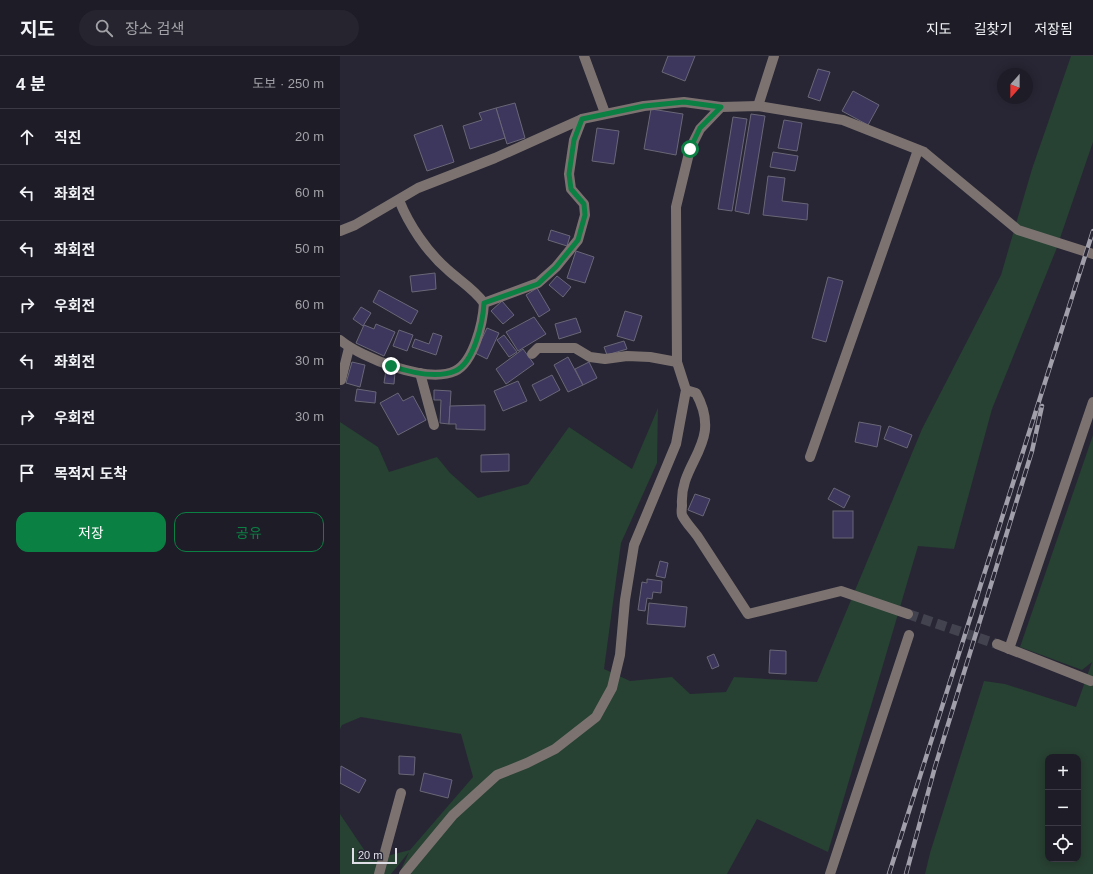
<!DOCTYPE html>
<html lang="ko">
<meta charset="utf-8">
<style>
:root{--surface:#1e1c27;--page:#26252f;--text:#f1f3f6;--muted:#a1a1a7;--line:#3c3a44;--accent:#0b8043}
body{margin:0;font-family:Helvetica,"Noto Sans KR",sans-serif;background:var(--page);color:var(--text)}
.controls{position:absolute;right:12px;bottom:12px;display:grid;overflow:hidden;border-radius:8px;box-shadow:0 2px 10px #0003}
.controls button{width:36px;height:36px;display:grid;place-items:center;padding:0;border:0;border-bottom:1px solid var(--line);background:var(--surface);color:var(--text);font:20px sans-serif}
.compass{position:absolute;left:657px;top:12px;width:36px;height:36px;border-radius:50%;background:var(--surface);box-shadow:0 2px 10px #0003;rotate:201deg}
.scale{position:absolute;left:12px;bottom:10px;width:45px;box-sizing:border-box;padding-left:4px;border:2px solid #dfdee7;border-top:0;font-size:11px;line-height:14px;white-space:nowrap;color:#dfdee7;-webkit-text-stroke:3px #282634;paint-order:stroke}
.stop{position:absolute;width:12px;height:12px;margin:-9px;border:3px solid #0b8043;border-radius:50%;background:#fff}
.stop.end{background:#0b8043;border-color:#fff;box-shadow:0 1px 4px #0008}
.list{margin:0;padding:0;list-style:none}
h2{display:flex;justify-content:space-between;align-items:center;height:52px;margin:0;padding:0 16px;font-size:17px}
h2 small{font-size:13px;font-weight:400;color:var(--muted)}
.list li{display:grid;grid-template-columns:26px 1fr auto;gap:12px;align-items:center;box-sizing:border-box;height:56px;padding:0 16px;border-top:1px solid var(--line)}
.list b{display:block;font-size:15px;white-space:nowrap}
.list em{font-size:13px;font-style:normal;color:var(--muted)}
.actions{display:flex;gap:8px;padding:12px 16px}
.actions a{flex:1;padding:9px 0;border:1px solid var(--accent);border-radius:12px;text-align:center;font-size:14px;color:var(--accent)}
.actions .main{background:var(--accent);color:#fff}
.icon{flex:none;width:22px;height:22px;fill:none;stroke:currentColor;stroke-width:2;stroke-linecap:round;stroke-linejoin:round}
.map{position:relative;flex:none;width:753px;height:818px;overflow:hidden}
header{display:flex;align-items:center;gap:24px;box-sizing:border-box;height:56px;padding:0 20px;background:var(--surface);border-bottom:1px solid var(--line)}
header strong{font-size:19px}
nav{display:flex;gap:22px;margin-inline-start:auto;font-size:14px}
.search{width:280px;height:36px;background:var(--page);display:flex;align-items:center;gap:10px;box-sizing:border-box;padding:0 14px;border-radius:22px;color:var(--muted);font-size:15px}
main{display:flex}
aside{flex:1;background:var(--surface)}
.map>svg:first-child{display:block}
.green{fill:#274132;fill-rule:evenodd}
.building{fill:#3d365d;stroke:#696777}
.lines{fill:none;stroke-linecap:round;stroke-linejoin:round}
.minor-tunnel{stroke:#43424f;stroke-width:10;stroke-dasharray:10 5;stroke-linecap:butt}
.minor{stroke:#7c7371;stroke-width:10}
.rail-casing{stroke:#a19faa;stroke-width:4.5}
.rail{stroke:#282634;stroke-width:3;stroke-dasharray:9;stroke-linecap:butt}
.route{stroke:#0b8043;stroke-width:5}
</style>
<header>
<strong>지도</strong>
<div class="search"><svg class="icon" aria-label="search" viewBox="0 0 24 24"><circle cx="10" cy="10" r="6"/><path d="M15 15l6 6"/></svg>장소 검색</div>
<nav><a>지도</a><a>길찾기</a><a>저장됨</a></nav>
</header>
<main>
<aside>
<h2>4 분<small>도보 · 250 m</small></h2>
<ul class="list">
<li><svg class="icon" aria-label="ahead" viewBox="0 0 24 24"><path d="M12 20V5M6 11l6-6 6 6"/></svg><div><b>직진</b></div><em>20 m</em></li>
<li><svg class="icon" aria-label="left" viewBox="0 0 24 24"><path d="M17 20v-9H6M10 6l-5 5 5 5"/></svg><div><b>좌회전</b></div><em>60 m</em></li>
<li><svg class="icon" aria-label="left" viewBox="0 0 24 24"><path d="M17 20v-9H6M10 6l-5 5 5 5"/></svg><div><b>좌회전</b></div><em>50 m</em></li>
<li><svg class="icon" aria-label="right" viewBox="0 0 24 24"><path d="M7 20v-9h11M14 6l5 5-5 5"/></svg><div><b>우회전</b></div><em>60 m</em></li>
<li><svg class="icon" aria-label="left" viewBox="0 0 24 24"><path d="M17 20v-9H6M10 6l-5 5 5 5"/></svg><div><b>좌회전</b></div><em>30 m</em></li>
<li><svg class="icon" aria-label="right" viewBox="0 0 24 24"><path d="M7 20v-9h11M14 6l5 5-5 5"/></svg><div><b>우회전</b></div><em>30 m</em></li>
<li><svg class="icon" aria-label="arrive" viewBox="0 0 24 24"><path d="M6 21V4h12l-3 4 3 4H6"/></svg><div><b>목적지 도착</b></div></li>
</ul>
<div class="actions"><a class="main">저장</a><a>공유</a></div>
</aside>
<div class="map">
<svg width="753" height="818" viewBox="0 0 753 818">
<rect width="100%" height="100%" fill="#282634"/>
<!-- green -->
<g class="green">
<path d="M731,0H753V86L716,194L652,353L614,493L578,490L488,796L417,763L387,818H59L69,796L51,818H0V758L31,804L70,794L133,721L121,678L21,661L2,669L0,673V366L38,391L49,416L97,401L110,417L138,442L188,428L229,371L292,413L318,352L317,407L281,487L264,613L290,625L332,621L350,638L386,636L394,621L477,626L582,373L661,219L692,113Z"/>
<path d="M753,379V818H585L590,797L644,625L665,628L736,651L752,606L742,614L680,591ZM708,701H738V803H708Z"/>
</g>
<!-- building -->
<g class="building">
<path d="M328,0H355L345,25L322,16Z"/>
<path d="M478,13L490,16L480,45L468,41Z"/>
<path d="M513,35L539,49L528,69L502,55Z"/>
<path d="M175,47L185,82L167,88L156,52Z"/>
<path d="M156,52L165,82L130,93L123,70L142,64L139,57Z"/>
<path d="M311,53L343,58L336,99L304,93Z"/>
<path d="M411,58L425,60L409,158L395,155Z"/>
<path d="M393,61L407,63L392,155L378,153Z"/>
<path d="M444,64L462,67L457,95L438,92Z"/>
<path d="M102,69L114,106L87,115L74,79Z"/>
<path d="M257,72L279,75L274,108L252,105Z"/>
<path d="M433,96L458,100L455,115L430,111Z"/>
<path d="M428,120L445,122L442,145L468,148L467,164L423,159Z"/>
<path d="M211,174L230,180L227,190L208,184Z"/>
<path d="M236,195L254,201L245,227L227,222Z"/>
<path d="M95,217L96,233L72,236L70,220Z"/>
<path d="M217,220L231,231L223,241L209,229Z"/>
<path d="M488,221L503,225L486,286L472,282Z"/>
<path d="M197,232L210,254L199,261L186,239Z"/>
<path d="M39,234L78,255L71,268L33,246Z"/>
<path d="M162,245L174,259L163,268L151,255Z"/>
<path d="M21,251L31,257L23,270L13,263Z"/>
<path d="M285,255L302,260L294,285L277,280Z"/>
<path d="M194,261L206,278L178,295L166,276Z"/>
<path d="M236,262L241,276L219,283L215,268Z"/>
<path d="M36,268L55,276L44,300L16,287L24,269L34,273Z"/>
<path d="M147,272L159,277L147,303L135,297Z"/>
<path d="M59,274L73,279L67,295L53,290Z"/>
<path d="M93,277L102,280L96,299L72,291L75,283L89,288Z"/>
<path d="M164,279L177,296L169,301L157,284Z"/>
<path d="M284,285L287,293L267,299L264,291Z"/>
<path d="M183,293L194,308L166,328L156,313Z"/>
<path d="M228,301L243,329L228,336L214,309Z"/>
<path d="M12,306L25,309L20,331L6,327Z"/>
<path d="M249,306L257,322L243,329L235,313Z"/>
<path d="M46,314L55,316L54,328L44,327Z"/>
<path d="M212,319L220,334L200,345L192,329Z"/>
<path d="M178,325L187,345L163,355L154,335Z"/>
<path d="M17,333L36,336L35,347L15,345Z"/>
<path d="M94,334L111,335L109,368L100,367L101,344H94Z"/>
<path d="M58,337L63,345L73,340L86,364L58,379L40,347Z"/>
<path d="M145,349V374L116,373V368H109L110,350Z"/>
<path d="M519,366L541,370L537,391L515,386Z"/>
<path d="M549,370L572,379L567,392L544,383Z"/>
<path d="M169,398V415L141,416V399Z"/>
<path d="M494,432L510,440L504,452L488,443Z"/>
<path d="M355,438L370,443L363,460L348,454Z"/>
<rect x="493" y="455" width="20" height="27"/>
<path d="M320,505L328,507L325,522L316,520Z"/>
<path d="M307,523L322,525L321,537L313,536L312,543L307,542L305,555L298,554L302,526L307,527Z"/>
<path d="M309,547L347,551L345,571L307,568Z"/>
<path d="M430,594L446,595V618L429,617Z"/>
<path d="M374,598L379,610L372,613L367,601Z"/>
<path d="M59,700L75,701L74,719L59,718Z"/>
<path d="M1,710L26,724L19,737L0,727Z"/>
<path d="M84,717L112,724L108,742L80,735Z"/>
</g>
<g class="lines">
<!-- minor-tunnel -->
<path class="minor-tunnel" d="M568,558L657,588"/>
<!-- minor -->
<g class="minor">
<path d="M244,0L265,57"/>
<path d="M418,50L434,0"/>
<path d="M59,144C69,169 87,196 108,214C120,225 134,233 144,247"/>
<path d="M0,175L15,169L78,132L155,102L242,63L304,50L344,46L381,51L418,50L503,64L584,96L678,174L753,198"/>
<path d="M0,284C22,302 87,328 115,315C134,306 143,266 144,247L198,227L216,211L238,184L245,159L244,148L231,133L229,118L234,84L242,63"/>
<path d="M192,298L198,292H235L250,301L265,303L287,300L310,301L337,306"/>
<path d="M80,317L94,369"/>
<path d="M1,324L9,292"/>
<path d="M346,334L356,337C384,388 339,405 342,449C342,452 341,456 342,459C345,466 354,475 358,481C375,507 391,532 408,558L501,535L568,558"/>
<path d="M470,401L578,94"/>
<path d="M657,588L751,625"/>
<path d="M669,593L753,346"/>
<path d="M39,818L61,737"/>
<path d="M64,818L113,759L157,719L187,707L215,693L256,661L272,632L280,599L285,544L294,489L336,388L346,334L337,306L336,151L350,93L360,73L381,51"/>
<path d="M490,818L569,579"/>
</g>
<!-- rail casing -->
<g class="rail-casing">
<g id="rail">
<path d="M549,818L753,175"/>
<path d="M566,818L595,711L692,395L702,350"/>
</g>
</g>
<!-- rail -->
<use href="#rail" class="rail"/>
</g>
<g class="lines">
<!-- route -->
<path class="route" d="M51,310C69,316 96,323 115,315C134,307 143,266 144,247L198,228L216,211L238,184L245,159L244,148L231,133L229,118L234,84L242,63L304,50L344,46L381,51L360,72L350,93"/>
</g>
</svg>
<div class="controls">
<button>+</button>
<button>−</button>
<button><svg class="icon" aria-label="locate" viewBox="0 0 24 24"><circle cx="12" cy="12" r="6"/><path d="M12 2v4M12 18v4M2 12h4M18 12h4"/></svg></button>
</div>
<svg class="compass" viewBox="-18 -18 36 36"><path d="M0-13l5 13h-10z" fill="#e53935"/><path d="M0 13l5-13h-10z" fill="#a1a1a7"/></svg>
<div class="scale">20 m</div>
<div class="stop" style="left:350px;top:93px"></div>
<div class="stop end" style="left:51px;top:310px"></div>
</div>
</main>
